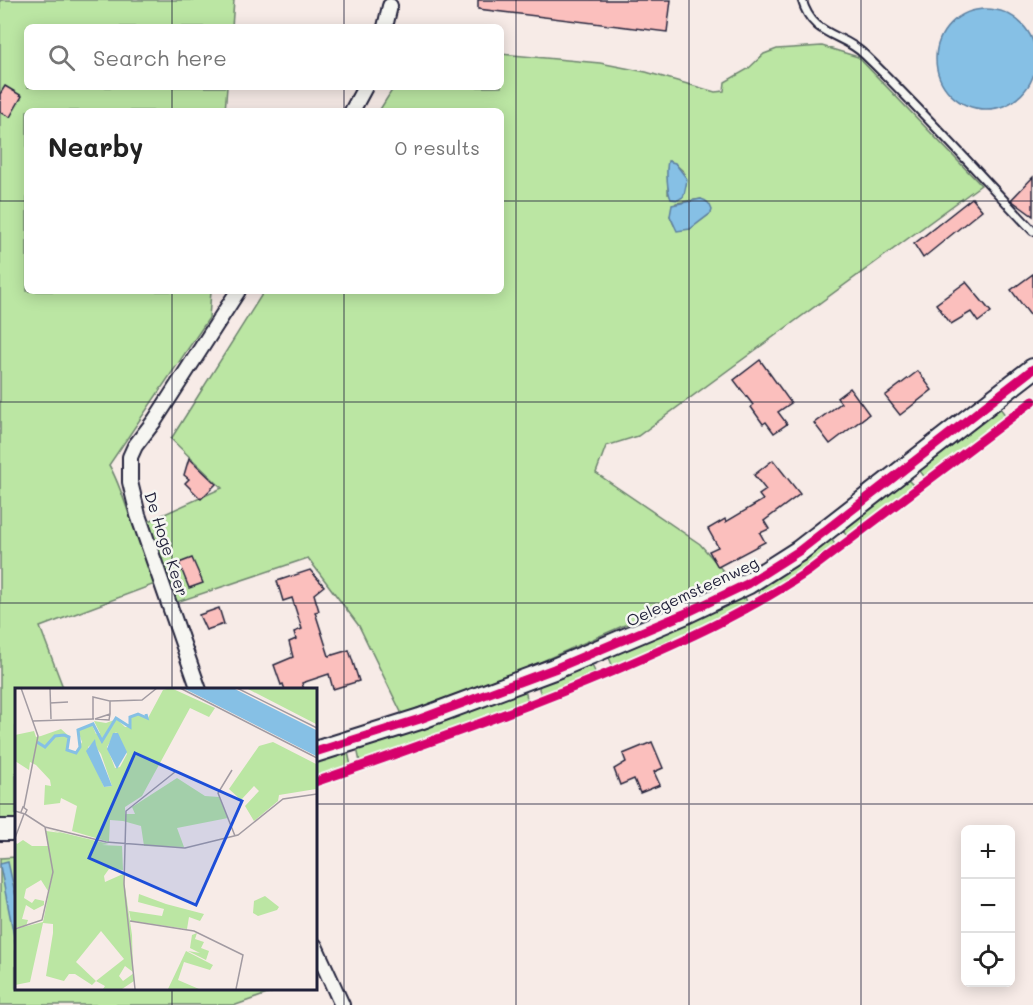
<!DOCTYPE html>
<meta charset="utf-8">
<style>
:root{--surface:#fff;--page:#f2f2f2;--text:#222;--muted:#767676;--line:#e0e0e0}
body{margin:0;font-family:Mali,sans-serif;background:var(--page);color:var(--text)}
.controls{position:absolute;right:18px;bottom:18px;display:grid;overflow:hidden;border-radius:9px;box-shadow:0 3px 15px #0003}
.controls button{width:54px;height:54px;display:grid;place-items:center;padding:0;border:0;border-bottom:2px solid var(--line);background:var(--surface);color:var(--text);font:30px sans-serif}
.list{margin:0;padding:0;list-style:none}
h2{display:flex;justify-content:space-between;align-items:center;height:78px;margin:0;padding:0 24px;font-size:26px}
h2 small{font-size:20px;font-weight:400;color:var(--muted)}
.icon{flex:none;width:33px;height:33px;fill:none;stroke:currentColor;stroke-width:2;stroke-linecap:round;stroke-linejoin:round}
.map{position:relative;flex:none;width:1033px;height:1005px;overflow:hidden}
.search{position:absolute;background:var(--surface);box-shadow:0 3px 15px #0003;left:24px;top:24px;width:480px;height:66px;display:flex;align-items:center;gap:15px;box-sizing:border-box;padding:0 21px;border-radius:9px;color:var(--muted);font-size:22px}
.panel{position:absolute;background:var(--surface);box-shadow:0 3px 15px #0003;left:24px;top:108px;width:480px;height:186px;border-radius:9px}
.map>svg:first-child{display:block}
.green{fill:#bbe6a3;stroke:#6e846f;stroke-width:1.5;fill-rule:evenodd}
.water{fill:#86c0e5;stroke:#5e81a1;stroke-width:1.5}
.building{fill:#fbbfbd;stroke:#22223b;stroke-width:1.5}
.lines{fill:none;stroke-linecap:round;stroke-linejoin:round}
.lane-casing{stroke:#22223b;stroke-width:11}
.street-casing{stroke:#22223b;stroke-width:18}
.secondary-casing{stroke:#22223b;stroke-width:24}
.lane{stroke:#f6f6f2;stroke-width:7}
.street{stroke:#f6f6f2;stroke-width:14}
.secondary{stroke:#f6f6f2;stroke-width:20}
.cycleway-casing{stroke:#f6f6f2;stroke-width:13}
.cycleway{stroke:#d6006c;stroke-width:9}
.grid{fill:none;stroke:#22223b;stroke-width:1.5;stroke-opacity:0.55}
.labels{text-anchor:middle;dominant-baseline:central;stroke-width:5;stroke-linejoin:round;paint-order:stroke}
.street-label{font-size:16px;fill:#22223b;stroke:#f6f6f2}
.inset-river{fill:none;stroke:#86c0e5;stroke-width:3}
.inset-road{fill:none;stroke:#a29ba2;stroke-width:1.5}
.view{fill:#1d4ed8;fill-opacity:0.15;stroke:#1d4ed8;stroke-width:3}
.inset-edge{fill:none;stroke:#22223b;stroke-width:3}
</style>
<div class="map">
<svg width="1033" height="1005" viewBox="0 0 1033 1005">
<rect width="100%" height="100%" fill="#f7ebe7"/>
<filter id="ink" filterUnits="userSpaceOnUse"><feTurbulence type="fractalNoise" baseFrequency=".0167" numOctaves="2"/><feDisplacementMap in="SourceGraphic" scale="12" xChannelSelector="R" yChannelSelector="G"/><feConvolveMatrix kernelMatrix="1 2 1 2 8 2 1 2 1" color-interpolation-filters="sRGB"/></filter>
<g filter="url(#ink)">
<!-- green -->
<g class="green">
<path d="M0,0H234L232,27H27V87H227L225,111H27V291H211L209,318L109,465C120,484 126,507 134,528L222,488L171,439L264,291H501V111H379L394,87H501V54L600,63L646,72L715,92L724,91L725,82L748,69L764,54L777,49L822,46L858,57L981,185L638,436L606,446L596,473L700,544L730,579L522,670L402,714L359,626L308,558L174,603L152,585L40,627L64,690H16V820H0ZM669,161L675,164L684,172V194H668C669,182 665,172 669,161ZM701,199L711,213L690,229L674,225L670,216L676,203Z"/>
<path d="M1000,408L1006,416L926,479L920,471Z"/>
<path d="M908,480L915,487L847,536L842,530Z"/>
<path d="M830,537L836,546L761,596L756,588Z"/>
<path d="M744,595L748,604L705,627L613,667L608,655Z"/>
<path d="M591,663L596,674L545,696L541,694L539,689L540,684Z"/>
<path d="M525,690L528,702L360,762L357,748L419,729Z"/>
<path d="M348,752L351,766L315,779V762Z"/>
<path d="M16,857V988L281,989L236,1005H0V858Z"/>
</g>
<!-- water -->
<g class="water">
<circle cx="986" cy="59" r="50"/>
<path d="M668,161L675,163L687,179C687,181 684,196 683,197L678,200L671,199C667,191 666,170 668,161Z"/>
<path d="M701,199C708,201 710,204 712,210L711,213L690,229L677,231L670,216L672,205Z"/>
<path d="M8,862L16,897V946L0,866V864Z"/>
</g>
<!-- building -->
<g class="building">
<path d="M478,0H671L667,32L478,9Z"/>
<path d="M5,86L22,96L10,117L0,112V94Z"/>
<path d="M1033,177V216L1011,200Z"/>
<path d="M972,198L982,210L923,258L914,244Z"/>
<path d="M1033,274V319L1011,290Z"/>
<path d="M966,282L991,312L978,322L971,312L951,324L936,304Z"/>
<path d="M760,360L791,403L778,412L787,424L774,433L766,422L763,424L751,407L753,405L734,380Z"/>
<path d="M918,371L932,390L900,415L885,396Z"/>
<path d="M850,388L869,414L830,444L814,423L841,403L837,398Z"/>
<path d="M189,458L216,484L201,499L185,483L189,479L184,475Z"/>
<path d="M773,460L800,494L764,521L769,529L760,533L765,542L718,567L709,551L718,547L708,529L725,519L726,522L763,500L759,495L766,490L754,475Z"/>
<path d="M192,558L203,583L189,588L179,563Z"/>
<path d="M310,570L324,586L314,594L319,611L315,612L329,656L349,650L359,681L333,689L329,674L302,683L304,690H285L283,684L281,685L274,665L293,657L289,642L296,639L294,632L302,629L292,598L283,601L277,581Z"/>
<path d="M219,608L224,624L206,630L199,615Z"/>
<path d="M652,742L663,768L654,772L660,785L640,793L634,779L620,785L614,769L626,762L623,754Z"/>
</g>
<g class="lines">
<!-- lane casing -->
<g class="lane-casing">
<path id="lane" d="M802,0C813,38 842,32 865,55C923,111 977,172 1033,231"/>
</g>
<!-- street casing -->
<g class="street-casing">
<g id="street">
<path d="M385,27L390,6"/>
<path d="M352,111L365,87"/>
<path d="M199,690L138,515L130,482V457L135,446L155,420L238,291"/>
<path d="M315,946L342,1005"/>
</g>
</g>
<!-- secondary casing -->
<g class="secondary-casing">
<g id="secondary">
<path d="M315,752L420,719L554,669L684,614L747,584L799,551L1033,369"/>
<path d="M0,830H16"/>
</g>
</g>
<!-- lane -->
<use href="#lane" class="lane"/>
<!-- street -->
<use href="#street" class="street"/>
<!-- secondary -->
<use href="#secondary" class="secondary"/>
<!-- cycleway casing -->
<g class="cycleway-casing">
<g id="cycleway">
<path d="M315,752L420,719L554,669L684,614L747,584L799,551L1033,369"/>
<path d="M315,782C415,748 515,712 613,671C681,642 748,612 810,570L1033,401"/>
</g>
</g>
<!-- cycleway -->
<use href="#cycleway" class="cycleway"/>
</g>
</g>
<!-- grid -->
<path class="grid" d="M172,0V27M344,0V27M516,0V1005M689,0V1005M861,0V1005M172,87V111M344,87V111M0,201H27M501,201H1033M172,291V690M344,291V1005M0,402H1033M0,603H1033M0,804H16M315,804H1033M172,988V1005"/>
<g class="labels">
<!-- street labels -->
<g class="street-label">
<text transform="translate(167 544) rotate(72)">De Hoge Keer</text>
<text transform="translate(692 591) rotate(-25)">Oelegemsteenweg</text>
</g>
</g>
<!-- overview -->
<g transform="translate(15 688)">
<rect width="302" height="302" fill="#f7ebe7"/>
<path d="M156,0L200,20L194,29L175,20L127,108L110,119V126H120L117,119L162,90L190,108L204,109L213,130L162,140L169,159L129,158L126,138L108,133L95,132L94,154L57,143L62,118L46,110L45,115L29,117L30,97L36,98L35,92L21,77L15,74L14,82L0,73V47L19,43L21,49L26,48L46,41L55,49L52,62L61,65L67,54L63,43L77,37L81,46L85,45L79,33L91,35L102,31L110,39H115V29L123,26L133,30L148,2ZM101,44L112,66L105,79L100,80L92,59ZM78,55L86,66L97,98L89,99L76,70L73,59ZM231,0H301V36ZM258,54L301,76V101L264,107L263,113L239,133L230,118L244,103L239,98L226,112L214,101L244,58ZM32,141L94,156L87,157L107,158L108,182L94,181L89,188L90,194L108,186L117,247L118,284L110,278L104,288L108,293L119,285V293L107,301H88L90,298L81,293L77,297L60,286H54L49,293L31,288L38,245V236L28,235L15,294L0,297V241L28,234L38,184L33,203L26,192L11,201L9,210L17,215L20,211L29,213V217L19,222L11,217L7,231L13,232L11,238L0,240V153L2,156L8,152L17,158H33L31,143L46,145ZM86,243L109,271L81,293L61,274ZM124,206L151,216L189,226L185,233L174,229L172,241L116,233L114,223L147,228L149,221L123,214ZM250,208L264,219L262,222L243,228L238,225L239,213ZM182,245L180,251L189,254L186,260L194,263L191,272L173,263L185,265L175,260L177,247ZM171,263L198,277L195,282L169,274L163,292L184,301H153Z" fill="#bbe6a3" fill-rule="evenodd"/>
<path d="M168,0H218L301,42V68ZM98,45H103L112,64L102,81L92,61ZM80,51L81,57L97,98L89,99L71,63Z" fill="#86c0e5"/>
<path class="inset-river" d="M22,54L30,59L40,48L49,47L54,49L52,62L61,65L65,59L63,42L78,36L87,53L101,30L115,39V29L123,26L132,30L131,26"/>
<path class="inset-road" d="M6,0L23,48L9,119M35,0L36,31M165,0L302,70M222,0L302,40M95,13L127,12L142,0M35,15L53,14M78,31V9L95,13V26L94,32L80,31L95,26M18,33L79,31M217,82L203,105L220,148M0,123L10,126L12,122L8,119L6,124M10,126L30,139L91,154L170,160L223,147L268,111L302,106M0,150L9,126M115,233L179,243L228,267L221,301M0,241L27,232L38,184L30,139M120,301L109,196L111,123L160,84"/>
<path class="view" d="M120,65L227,113L181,217L74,170Z"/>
<rect width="302" height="302" class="inset-edge"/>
</g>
</svg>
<div class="controls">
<button>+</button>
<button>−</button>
<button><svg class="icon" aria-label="locate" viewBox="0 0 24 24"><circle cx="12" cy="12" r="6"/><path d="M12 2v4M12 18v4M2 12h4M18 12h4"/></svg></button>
</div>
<div class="search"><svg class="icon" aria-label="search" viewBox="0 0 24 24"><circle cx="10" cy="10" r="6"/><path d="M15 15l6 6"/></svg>Search here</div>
<section class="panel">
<h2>Nearby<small>0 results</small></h2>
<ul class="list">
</ul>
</section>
</div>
